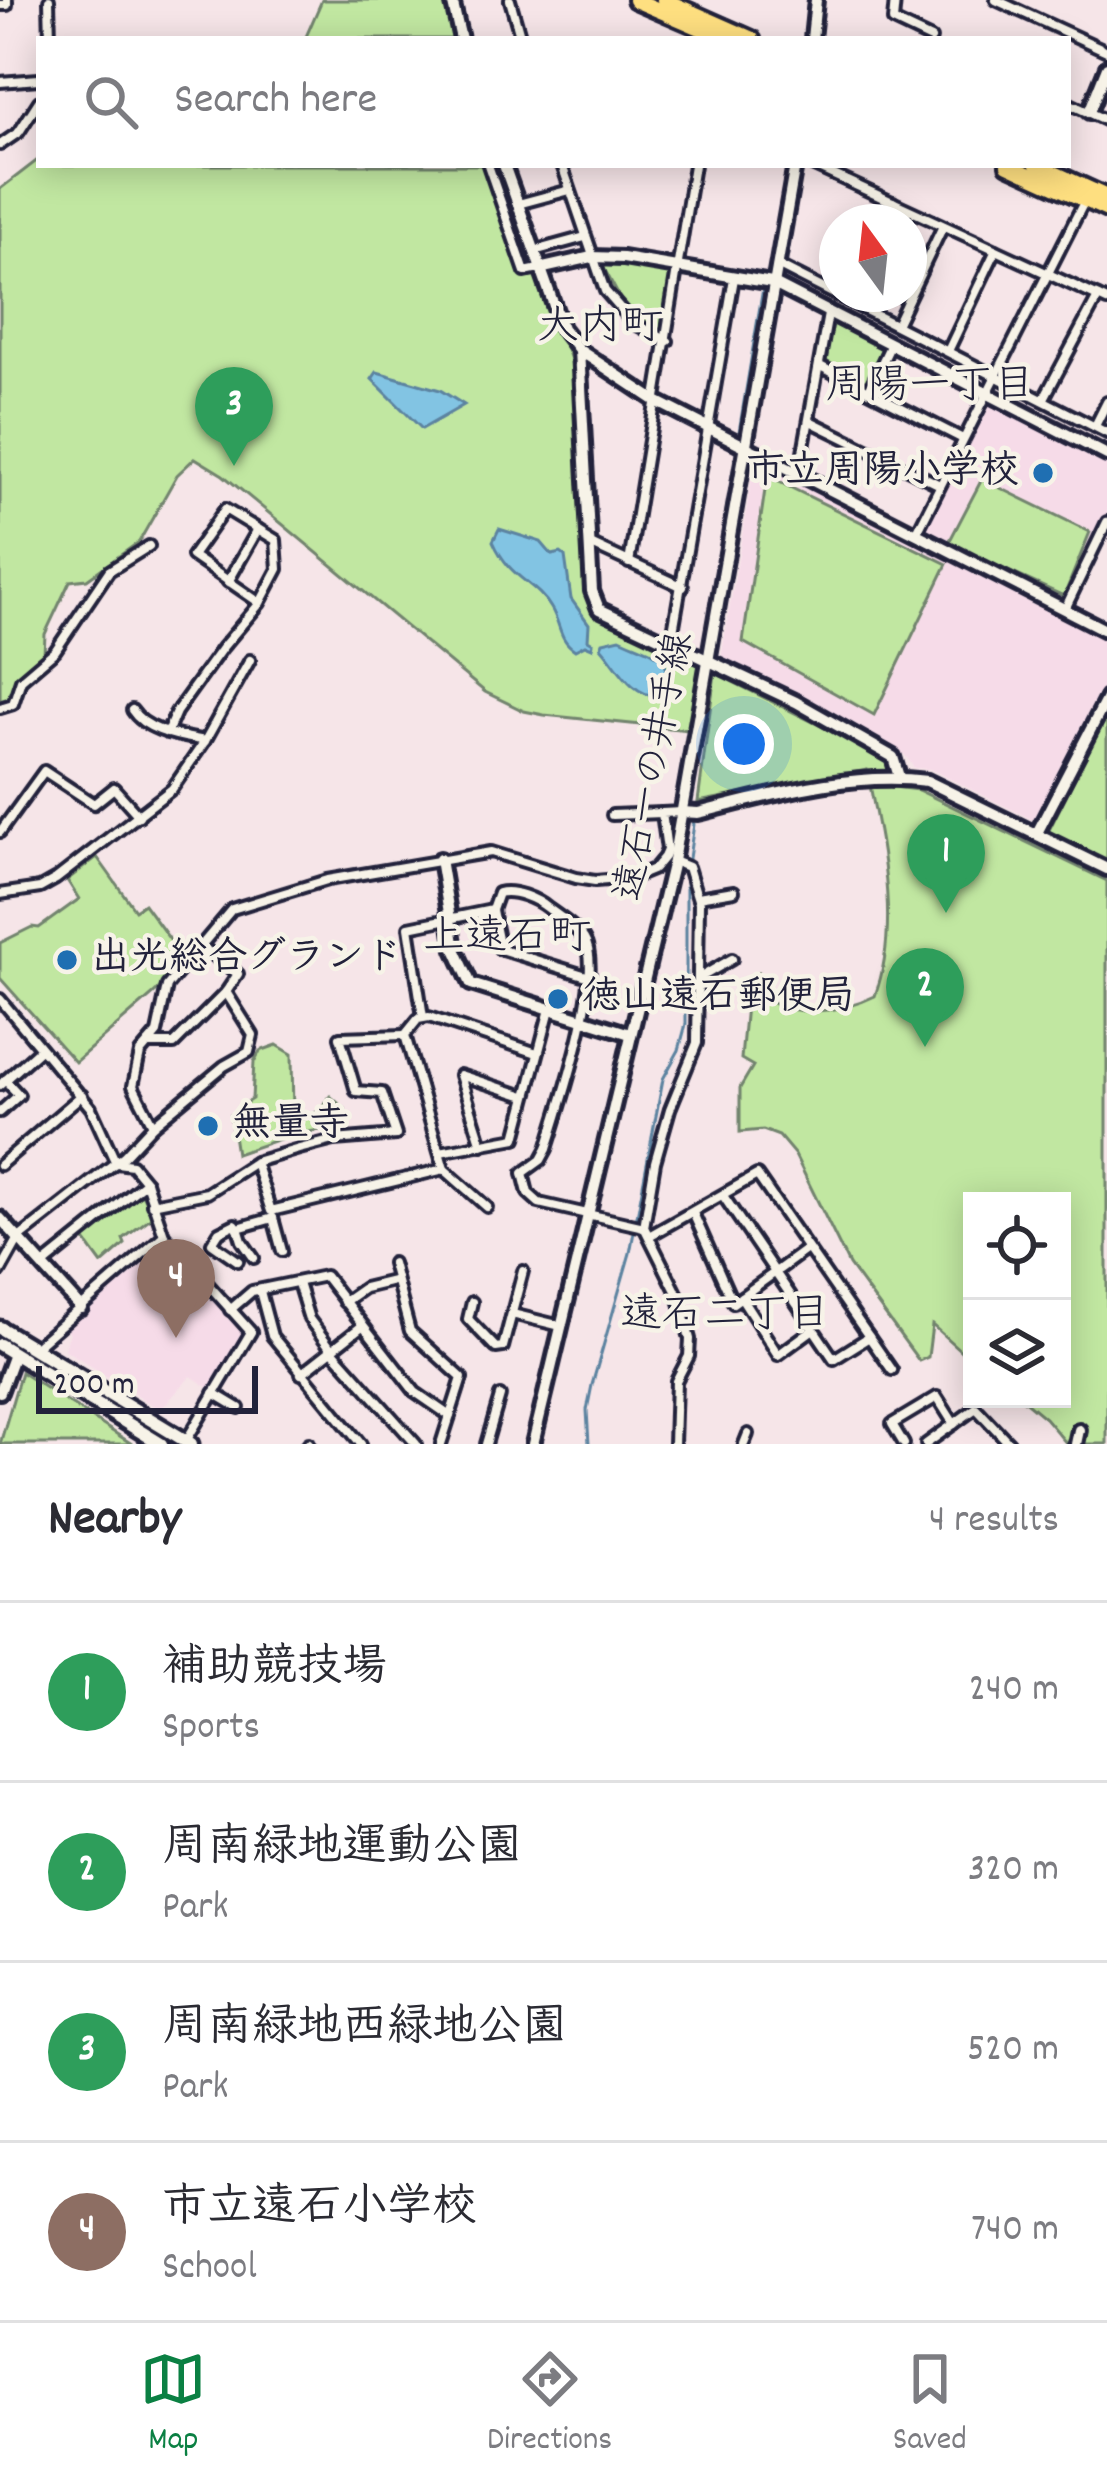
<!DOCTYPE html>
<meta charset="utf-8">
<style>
:root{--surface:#fff;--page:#f2f2f3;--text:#2b2b33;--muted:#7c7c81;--line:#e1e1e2;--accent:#0b8043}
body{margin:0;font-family:Dekko,"Klee One",sans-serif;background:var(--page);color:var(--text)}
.controls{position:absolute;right:36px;bottom:36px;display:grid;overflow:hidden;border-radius:0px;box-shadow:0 6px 30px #0003}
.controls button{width:108px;height:108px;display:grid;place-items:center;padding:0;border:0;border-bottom:3px solid var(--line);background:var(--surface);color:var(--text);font:60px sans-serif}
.compass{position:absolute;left:819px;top:204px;width:108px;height:108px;border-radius:50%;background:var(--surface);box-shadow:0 6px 30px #0003;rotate:345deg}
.scale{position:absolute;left:36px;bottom:30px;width:222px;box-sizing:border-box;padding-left:12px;border:6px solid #22223b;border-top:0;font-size:33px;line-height:42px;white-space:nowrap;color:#22223b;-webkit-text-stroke:9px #f7f3e8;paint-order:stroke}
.you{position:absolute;left:744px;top:744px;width:42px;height:42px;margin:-30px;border:9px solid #fff;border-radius:50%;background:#1a73e8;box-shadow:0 0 0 18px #1a73e833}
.badge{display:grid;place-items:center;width:78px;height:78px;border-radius:50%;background:var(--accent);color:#fff;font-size:39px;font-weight:700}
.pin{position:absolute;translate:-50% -99px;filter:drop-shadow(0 3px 6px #0008)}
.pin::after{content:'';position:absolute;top:63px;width:42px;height:36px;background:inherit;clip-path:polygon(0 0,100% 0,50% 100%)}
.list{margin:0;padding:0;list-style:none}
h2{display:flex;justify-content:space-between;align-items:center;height:156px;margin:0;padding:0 48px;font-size:51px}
h2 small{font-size:39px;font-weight:400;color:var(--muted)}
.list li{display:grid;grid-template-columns:78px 1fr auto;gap:36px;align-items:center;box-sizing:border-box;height:180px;padding:0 48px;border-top:3px solid var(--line)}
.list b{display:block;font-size:45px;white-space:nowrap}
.list p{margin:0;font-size:39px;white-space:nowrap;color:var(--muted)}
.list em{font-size:39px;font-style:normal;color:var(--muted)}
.icon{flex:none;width:66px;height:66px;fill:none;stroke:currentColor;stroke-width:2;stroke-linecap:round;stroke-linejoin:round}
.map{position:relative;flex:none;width:1107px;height:1444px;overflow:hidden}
.search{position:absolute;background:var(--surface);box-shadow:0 6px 30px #0003;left:36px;right:36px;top:36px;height:132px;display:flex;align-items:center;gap:30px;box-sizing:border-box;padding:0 42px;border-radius:0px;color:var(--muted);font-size:45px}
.sheet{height:876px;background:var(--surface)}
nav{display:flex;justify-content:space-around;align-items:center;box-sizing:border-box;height:168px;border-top:3px solid var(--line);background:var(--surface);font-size:33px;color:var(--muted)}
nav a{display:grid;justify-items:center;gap:6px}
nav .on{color:var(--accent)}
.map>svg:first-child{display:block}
.built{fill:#f6dbe8}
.green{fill:#c1e7a1;stroke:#72846e;stroke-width:3}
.water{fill:#82c4e3;stroke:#5c83a0;stroke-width:3}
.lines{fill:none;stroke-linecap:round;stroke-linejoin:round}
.stream{stroke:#5c83a0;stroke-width:3}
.minor-casing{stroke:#22223b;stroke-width:16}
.tertiary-casing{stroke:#22223b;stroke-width:20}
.secondary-casing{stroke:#22223b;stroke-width:21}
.trunk-casing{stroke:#22223b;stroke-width:22}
.minor{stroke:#f7f3e8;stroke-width:8}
.tertiary{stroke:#f7f3e8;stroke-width:10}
.secondary{stroke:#f7f3e8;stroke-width:12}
.trunk{stroke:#fedf80;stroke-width:14}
.poi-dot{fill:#1f6fb2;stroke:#f7f3e8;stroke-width:4.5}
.labels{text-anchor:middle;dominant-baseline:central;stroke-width:9;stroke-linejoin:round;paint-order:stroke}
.poi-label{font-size:39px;font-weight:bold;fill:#22223b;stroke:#f7f3e8;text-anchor:start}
.street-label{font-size:39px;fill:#22223b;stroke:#f7f3e8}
.neighbourhood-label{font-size:42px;fill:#22223b;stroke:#f7f3e8}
</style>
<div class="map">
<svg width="1107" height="1444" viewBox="0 0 1107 1444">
<rect width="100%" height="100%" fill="#f6e5e8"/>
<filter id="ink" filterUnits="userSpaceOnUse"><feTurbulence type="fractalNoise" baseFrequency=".00833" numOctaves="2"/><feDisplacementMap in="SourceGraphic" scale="24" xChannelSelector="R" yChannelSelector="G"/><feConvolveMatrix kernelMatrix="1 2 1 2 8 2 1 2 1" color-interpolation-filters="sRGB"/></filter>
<g filter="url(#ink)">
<!-- built -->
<g class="built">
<path d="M988,398L1107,457V519L1065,601L922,532Z"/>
<path d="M755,460L1107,637V688L1035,821L930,769L914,768L905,755L721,659Z"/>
<path d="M164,1238L244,1333L212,1390L191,1376L160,1410L64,1349L70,1333L64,1328Z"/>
</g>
<!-- green -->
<g class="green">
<path d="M322,0H445L455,39H305Z"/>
<path d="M39,159V165H494L572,362L589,598L607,619L704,663L690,730L544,715L524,711L485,692L223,475L195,458L177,475L139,542L87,579L70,581L45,634L44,654L21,677L12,697L0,701V189Z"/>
<path d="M599,259L673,273L664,335L623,304Z"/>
<path d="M831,320L885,348L867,383L824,360Z"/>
<path d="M767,476L947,564L874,715L743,642Z"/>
<path d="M982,479L1090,532L1064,596L948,544Z"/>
<path d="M715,673L885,758L892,787L918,790L1107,881V1444H1067L1045,1418L1022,1399H1062V1201H972V1361L932,1325L928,1357L919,1361L849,1265L795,1155L779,1136L763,1130L740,1132V1088L753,1066L741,1059L748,983L758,973L764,998C795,1019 843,1012 875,996C901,924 881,842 867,770L698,802Z"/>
<path d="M1107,713V861L1048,832Z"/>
<path d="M97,857L135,910L144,904L184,959L156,992L75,1062L0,978V943L32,927L39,928L79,899L67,880Z"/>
<path d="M277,1045L292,1054L293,1117L302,1120L320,1110L330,1096L345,1109L332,1128L291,1135L236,1154L230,1115L242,1112L244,1104L252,1099L254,1062L260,1051Z"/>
<path d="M141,1192L153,1216L123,1239L125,1244L102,1264L83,1238Z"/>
<path d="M21,1372L132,1444H0Z"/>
</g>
<!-- water -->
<g class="water">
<path d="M377,372L440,390L464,405L422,429L372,379Z"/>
<path d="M499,529L541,542L552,555L561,553L565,556L571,599L589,624L588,640L593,643L592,648L585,645L575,650C558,639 561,624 551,608C535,581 510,580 493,541Z"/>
<path d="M620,638C652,653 682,656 659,697C629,694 619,667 601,647L603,642Z"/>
</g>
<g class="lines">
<!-- stream -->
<g class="stream">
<path d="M738,438L763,288"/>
<path d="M702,651L737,448"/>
<path d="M680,794L701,661"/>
<path d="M688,865L694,824L689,817"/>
<path d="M589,1444L587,1410L592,1385L630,1253L663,1079L679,1050L686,1024V875"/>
</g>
<!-- minor casing -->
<g class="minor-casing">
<g id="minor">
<path d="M49,0L50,39"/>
<path d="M510,0L521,39"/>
<path d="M895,0L893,21L931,39"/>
<path d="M996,0L1107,51"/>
<path d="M0,5H7V0"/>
<path d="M0,82L39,79"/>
<path d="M1068,103L1107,121"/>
<path d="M0,145L19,132L39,101"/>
<path d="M488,165L525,272L539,269"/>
<path d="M562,165L605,291L633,323L668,341"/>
<path d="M812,165L1107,301"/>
<path d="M518,204L570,190"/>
<path d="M883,222L893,202"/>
<path d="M534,251L585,237"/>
<path d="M777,265L1107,433"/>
<path d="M896,325L943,226"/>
<path d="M948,351L996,250"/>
<path d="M820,366L963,439"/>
<path d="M869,390L890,346"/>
<path d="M1043,400L1098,297"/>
<path d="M810,421L938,484"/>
<path d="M1095,426L1107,402"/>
<path d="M799,474L828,314"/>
<path d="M916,534L1085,200"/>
<path d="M590,544L683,587"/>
<path d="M629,563L694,165"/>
<path d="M228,582L258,529"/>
<path d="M1065,609L1107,522"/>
<path d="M671,643L734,278"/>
<path d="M0,708L13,704L21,680L55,651L109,571L149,546"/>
<path d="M132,710C146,732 181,736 205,741"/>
<path d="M167,733L176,712L222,648L260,603L278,569L276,540L225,509L192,556L260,603"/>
<path d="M612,815L662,813"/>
<path d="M0,832L44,771L94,804L114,788L139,816"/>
<path d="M673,861L688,867L699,903L697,1043L670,1109L655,1162L644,1227L678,1295L690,1339L689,1356L676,1381L674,1444"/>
<path d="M0,894L40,888L56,879L172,789L205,741L250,660"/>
<path d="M698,897L734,891"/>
<path d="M590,977L500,949L492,910L498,893C513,889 536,898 549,909C560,917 577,928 584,939C606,972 559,1109 547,1149L541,1160L523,1173L528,1193L539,1203L644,1227"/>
<path d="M701,977L732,959"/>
<path d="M0,999L91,1108L116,1163"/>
<path d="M423,1017L409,927L492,910"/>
<path d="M405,1035L444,1169L487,1207"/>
<path d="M405,1035L418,1019L429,1017L537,1053"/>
<path d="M148,1044H174L226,992L238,974L201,946"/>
<path d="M0,1085L39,1050"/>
<path d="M0,1112L19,1095L5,1080"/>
<path d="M153,1125L133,1086L140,1053L157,1033L167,986L232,909L327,880L491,852L576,878L595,881L632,878L654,869L664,857L667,850L662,813L682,812"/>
<path d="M482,1145L460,1075L525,1096"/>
<path d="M440,1152L516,1138L550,1009"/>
<path d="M255,1162L271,1211L444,1169"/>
<path d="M117,1163L132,1165L146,1182L164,1235L251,1332L186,1441"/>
<path d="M0,1165L82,1095"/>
<path d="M724,1197L834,1359L869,1337"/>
<path d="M152,1204L207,1193L255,1162L299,1149L334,1140L396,1135L382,1093L356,1091L340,1037L405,1035"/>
<path d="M693,1213L733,1303L807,1249"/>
<path d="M273,1218L282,1251"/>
<path d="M238,1228L242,1241L254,1258"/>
<path d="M649,1236L757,1175L892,1370"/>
<path d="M238,1261L212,1243L219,1232L235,1224L238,1228L273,1218"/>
<path d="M392,1263L410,1331L462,1378L441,1444"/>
<path d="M43,1265L146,1182"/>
<path d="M0,1272L19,1238L124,1156L153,1125L224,1066L249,1052L253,1035L226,992"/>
<path d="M298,1283L309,1319L332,1350L416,1444"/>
<path d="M260,1291L272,1336L361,1444"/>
<path d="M741,1297L778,1355L812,1330"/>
<path d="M344,1302L364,1288L393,1281"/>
<path d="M472,1302L468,1319L496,1348L503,1347L523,1271"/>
<path d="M230,1310L252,1291L325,1276L415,1392L450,1416"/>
<path d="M512,1314L561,1326"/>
<path d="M34,1348L164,1235"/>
<path d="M301,1374L362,1326"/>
<path d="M214,1393L239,1408"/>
<path d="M308,1444L309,1443"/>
<path d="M486,1444L500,1396"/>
<path d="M744,1444L748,1434"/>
<path d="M904,1444L892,1424L937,1397L954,1424"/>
<path d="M926,1444L976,1408L1010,1444"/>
</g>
</g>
<!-- tertiary casing -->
<g class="tertiary-casing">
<g id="tertiary">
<path d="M452,0L461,39"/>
<path d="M812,39L816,0"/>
<path d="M1089,112L1107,67"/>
<path d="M504,165L562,328L579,350L656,401L1107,631"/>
<path d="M539,269L592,257L623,258L772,283L1107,455"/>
<path d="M579,350L592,591L599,609L796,702L893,757L899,777"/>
<path d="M682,812L698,813C771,795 851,771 927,781L1107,869"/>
<path d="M1037,833L1107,698"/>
<path d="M440,859L455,949L471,984L630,1034"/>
<path d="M0,1218L81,1308"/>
<path d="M0,1392L14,1354"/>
<path d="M533,1444L673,861L795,165"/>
<path d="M1076,1444L1079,1430"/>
</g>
</g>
<!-- secondary casing -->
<g class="secondary-casing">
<g id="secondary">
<path d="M0,1328L191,1444"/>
<path d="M0,1345L161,1444"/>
</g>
</g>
<!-- trunk casing -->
<g class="trunk-casing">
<g id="trunk">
<path d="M635,0L726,39"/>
<path d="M664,0L752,39"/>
<path d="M1008,165L1107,210"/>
<path d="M1037,165L1107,197"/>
</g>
</g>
<!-- minor -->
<use href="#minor" class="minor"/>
<!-- tertiary -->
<use href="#tertiary" class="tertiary"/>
<!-- secondary -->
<use href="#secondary" class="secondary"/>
<!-- trunk -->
<use href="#trunk" class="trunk"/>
</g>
</g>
<!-- markers -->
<g class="poi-dot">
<circle cx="1043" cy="473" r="12"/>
<circle cx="67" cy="960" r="12"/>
<circle cx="558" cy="999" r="12"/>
<circle cx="208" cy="1126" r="12"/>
</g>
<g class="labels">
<!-- poi labels -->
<g class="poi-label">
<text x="1019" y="473" text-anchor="end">市立周陽小学校</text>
<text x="91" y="960">出光総合グランド</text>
<text x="582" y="999">徳山遠石郵便局</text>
<text x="232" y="1126">無量寺</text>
</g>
<!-- street labels -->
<g class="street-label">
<text transform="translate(657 767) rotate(-79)">遠石一の井手線</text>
</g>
<!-- neighbourhood labels -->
<g class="neighbourhood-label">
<text x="600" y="330">大内町</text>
<text x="930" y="389">周陽一丁目</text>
<text x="507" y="940">上遠石町</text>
<text x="725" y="1318">遠石二丁目</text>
</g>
</g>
</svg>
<div class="controls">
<button><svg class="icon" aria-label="locate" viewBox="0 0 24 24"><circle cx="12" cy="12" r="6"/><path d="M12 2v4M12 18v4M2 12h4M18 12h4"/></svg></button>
<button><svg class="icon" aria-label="layers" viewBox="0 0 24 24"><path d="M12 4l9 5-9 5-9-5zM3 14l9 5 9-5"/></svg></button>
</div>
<svg class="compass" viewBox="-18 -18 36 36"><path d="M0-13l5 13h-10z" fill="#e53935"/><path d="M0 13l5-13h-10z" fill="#7c7c81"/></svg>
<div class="scale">200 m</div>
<div class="you"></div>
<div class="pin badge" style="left:946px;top:913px;background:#2e9e5b">1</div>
<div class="pin badge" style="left:925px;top:1047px;background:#2e9e5b">2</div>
<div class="pin badge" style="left:234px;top:466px;background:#2e9e5b">3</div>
<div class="pin badge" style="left:176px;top:1338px;background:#8d6e63">4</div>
<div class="search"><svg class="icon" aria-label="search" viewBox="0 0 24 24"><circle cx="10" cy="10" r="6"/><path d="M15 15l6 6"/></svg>Search here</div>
</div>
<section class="sheet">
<h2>Nearby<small>4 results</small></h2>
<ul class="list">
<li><span class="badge" style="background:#2e9e5b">1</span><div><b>補助競技場</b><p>Sports</p></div><em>240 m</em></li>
<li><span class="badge" style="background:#2e9e5b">2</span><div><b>周南緑地運動公園</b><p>Park</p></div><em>320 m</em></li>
<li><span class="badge" style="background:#2e9e5b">3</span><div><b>周南緑地西緑地公園</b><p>Park</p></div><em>520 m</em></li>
<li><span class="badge" style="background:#8d6e63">4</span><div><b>市立遠石小学校</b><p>School</p></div><em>740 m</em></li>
</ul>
</section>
<nav>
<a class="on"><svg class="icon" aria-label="map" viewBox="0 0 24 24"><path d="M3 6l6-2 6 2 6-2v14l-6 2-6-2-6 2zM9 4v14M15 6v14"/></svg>Map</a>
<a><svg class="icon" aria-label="directions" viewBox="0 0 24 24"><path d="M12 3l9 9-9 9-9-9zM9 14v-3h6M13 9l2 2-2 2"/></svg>Directions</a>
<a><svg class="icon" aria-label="saved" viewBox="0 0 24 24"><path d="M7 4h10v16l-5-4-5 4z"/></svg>Saved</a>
</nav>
